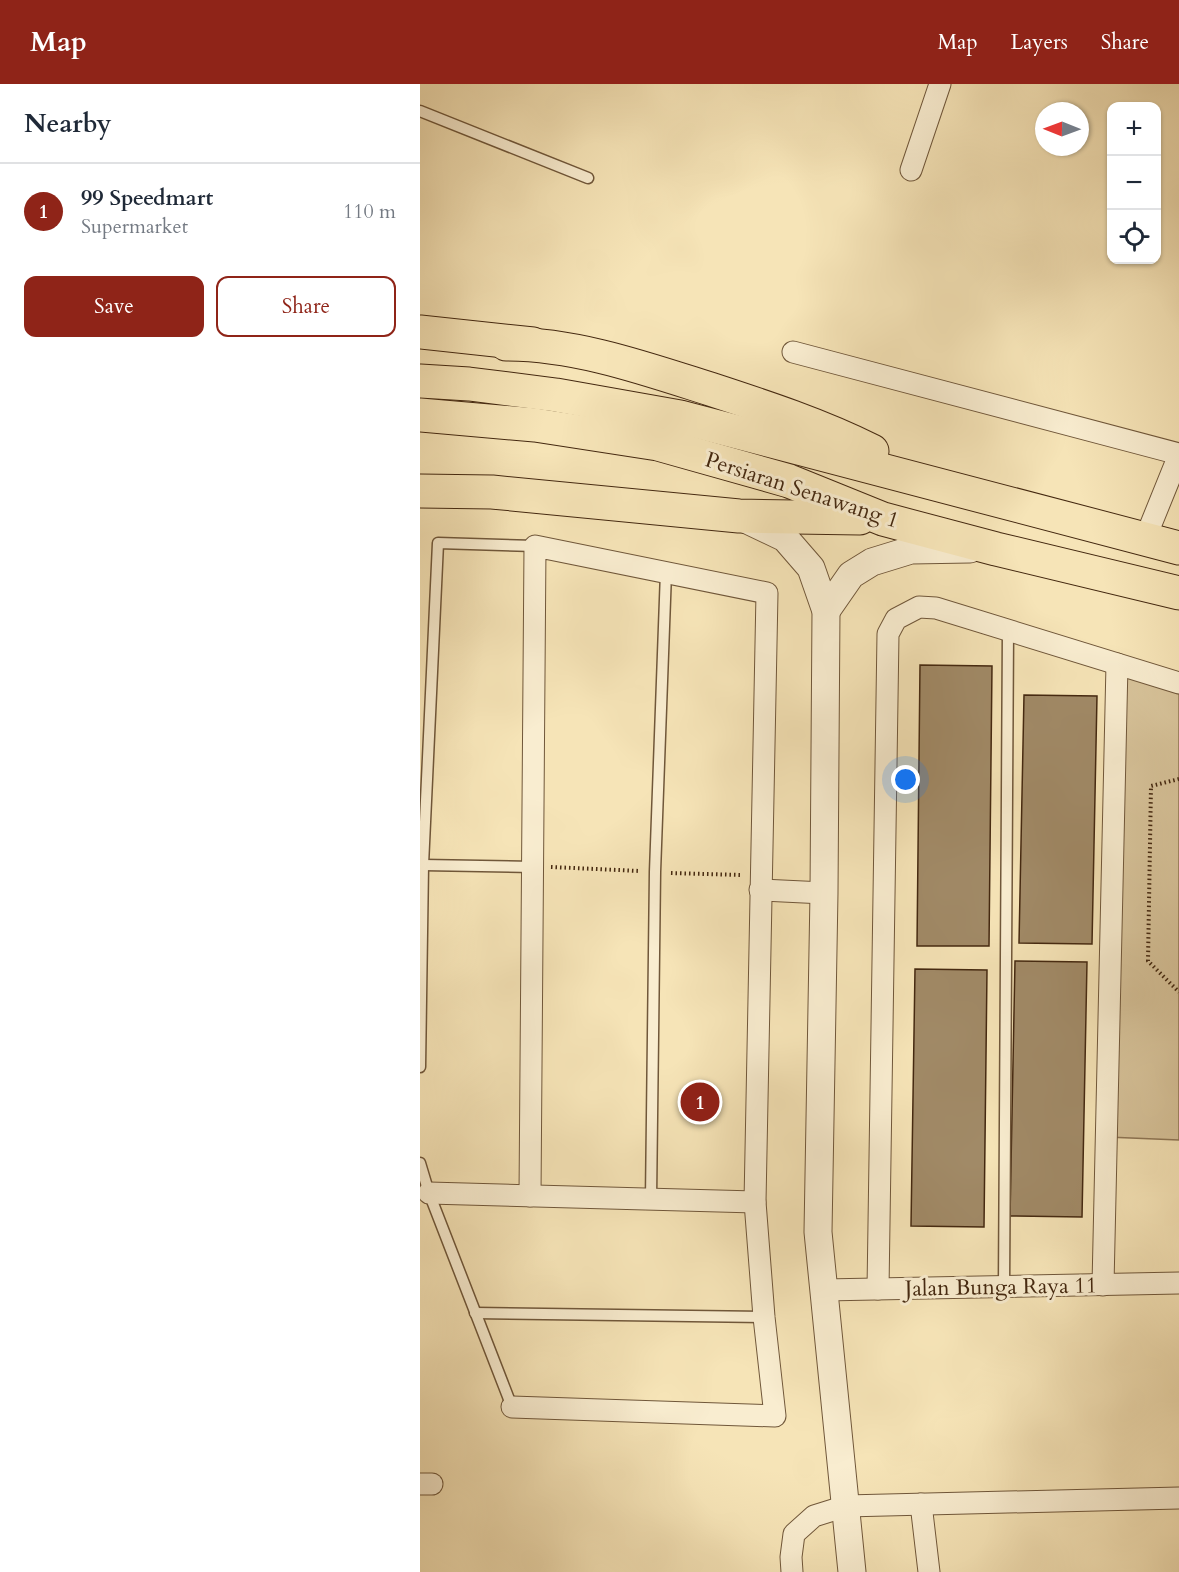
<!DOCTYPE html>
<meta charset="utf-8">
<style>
:root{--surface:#fff;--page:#f6f6f7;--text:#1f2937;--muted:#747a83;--line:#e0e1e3;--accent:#8f2418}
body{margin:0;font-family:Cardo,serif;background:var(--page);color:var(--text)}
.controls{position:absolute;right:18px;top:18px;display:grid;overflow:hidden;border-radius:12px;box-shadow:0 2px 4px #0004}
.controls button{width:54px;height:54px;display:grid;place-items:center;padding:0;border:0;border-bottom:2px solid var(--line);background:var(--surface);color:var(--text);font:30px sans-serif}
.compass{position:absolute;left:615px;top:18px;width:54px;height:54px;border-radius:50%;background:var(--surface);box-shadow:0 2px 4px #0004;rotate:271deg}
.you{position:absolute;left:486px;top:696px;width:21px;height:21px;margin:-15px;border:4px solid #fff;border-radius:50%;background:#1a73e8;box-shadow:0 0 0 9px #1a73e833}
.badge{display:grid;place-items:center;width:39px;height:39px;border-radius:50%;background:var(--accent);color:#fff;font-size:20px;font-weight:700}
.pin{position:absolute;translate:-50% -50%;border:3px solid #fff;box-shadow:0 2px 6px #0006}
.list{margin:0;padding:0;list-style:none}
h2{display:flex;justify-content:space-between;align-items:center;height:78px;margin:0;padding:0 24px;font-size:26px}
h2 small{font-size:20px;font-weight:400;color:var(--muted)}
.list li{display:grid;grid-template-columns:39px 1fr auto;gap:18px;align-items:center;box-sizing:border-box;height:96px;padding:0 24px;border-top:2px solid var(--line)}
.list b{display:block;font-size:22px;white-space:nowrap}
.list p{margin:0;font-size:20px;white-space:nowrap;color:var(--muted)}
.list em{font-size:20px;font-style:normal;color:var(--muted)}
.actions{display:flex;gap:12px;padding:18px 24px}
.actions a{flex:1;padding:14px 0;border:2px solid var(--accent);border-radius:12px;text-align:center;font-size:21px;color:var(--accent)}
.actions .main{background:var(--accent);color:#fff}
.icon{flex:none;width:33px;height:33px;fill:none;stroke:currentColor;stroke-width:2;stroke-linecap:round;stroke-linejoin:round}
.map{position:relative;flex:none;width:759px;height:1488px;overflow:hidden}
header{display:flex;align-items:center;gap:36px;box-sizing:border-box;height:84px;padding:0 30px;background:var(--accent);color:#fff}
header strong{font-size:28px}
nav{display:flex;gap:33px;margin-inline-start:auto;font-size:21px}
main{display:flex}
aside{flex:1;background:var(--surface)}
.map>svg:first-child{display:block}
.green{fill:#d8c49b;stroke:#8e7656;stroke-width:1.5}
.building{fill:#a18a67;stroke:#442810;stroke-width:1.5}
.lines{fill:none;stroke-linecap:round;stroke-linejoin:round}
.service-casing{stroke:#70573a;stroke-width:13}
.minor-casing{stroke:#70573a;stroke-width:23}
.tertiary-casing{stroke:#70573a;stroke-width:29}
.primary-casing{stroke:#442810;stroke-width:35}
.trunk-casing{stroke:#442810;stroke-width:35}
.path{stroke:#442810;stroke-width:4;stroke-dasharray:1.5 3;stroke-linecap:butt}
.service{stroke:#f9edd0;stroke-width:10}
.minor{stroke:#f9edd0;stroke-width:21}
.tertiary{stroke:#f9edd0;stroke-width:27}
.primary{stroke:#f6e4b7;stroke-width:33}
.trunk{stroke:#f6e4b7;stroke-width:33}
.labels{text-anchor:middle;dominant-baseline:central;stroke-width:6;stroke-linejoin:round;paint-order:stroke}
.street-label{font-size:22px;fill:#442810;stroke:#f9edd0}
</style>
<header>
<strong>Map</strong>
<nav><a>Map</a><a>Layers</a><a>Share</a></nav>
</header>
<main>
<aside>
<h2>Nearby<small></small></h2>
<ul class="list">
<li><span class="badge">1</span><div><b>99 Speedmart</b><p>Supermarket</p></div><em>110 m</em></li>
</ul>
<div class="actions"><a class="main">Save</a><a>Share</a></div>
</aside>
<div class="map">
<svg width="759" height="1488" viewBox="0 0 759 1488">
<rect width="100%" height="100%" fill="#f6e4b7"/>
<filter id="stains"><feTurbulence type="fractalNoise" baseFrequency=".00333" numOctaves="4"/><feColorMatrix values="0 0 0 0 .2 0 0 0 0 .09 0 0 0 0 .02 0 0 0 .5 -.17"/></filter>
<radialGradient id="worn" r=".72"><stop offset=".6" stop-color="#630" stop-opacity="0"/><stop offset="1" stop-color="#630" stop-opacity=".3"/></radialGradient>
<!-- green -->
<path class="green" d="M698,581L759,600V1056L687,1053Z"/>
<!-- building -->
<g class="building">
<path d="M500,581L572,582L569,862H497Z"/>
<path d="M604,611L677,612L672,860L599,859Z"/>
<path d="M595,877L667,878L662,1133L590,1132Z"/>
<path d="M495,885L567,886L564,1143L491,1142Z"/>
</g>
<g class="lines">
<!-- service casing -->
<g class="service-casing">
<g id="service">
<path d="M0,27L168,94"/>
<path d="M3,781L113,783"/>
<path d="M0,983L3,781L18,459L115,462"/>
<path d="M0,1079L9,1109L92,1323"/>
<path d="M231,1115L235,788L246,488"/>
<path d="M584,1203L588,546"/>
<path d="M55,1229L344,1233"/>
</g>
</g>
<!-- minor casing -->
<g class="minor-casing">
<g id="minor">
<path d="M491,86L520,0"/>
<path d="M373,268L759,370"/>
<path d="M725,455L759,371"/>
<path d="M340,806L404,809"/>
<path d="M9,1109L335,1118"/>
<path d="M683,1201L697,580"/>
<path d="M458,1205L468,550L476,535L499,523L516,524L759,599"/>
<path d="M404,1206L759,1199"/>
<path d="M92,1323L355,1332L344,1233L335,1118L347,509L115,462L110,1112"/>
<path d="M0,1400H12"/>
<path d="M501,1420L509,1488"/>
<path d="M372,1488L371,1473L374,1450L394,1432L426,1422L759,1414"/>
</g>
</g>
<!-- tertiary casing -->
<g class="tertiary-casing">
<g id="tertiary">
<path d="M323,434L365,454L391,484L406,527L404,809L398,1148L432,1488"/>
<path d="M406,527L431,491L452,478L491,466L550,465"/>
</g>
</g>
<!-- primary casing -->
<g class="primary-casing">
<g id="primary">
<path d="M86,260C156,260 224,284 290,305C345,323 400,341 452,367"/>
<path d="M0,297L49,300L136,311L260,333L759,464"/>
<path d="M0,331L115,341L238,360L369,397L463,435L576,465L759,509"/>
<path d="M0,407L72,408L319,432L440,434"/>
</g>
</g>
<!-- trunk casing -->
<g class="trunk-casing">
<path id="trunk" d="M0,248L113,260"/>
</g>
<!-- path -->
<g class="path">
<path d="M759,695L731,702L728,877L759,908"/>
<path d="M131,783L220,787"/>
<path d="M251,789L322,791"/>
</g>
<!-- service -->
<use href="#service" class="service"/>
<!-- minor -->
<use href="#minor" class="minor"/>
<!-- tertiary -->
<use href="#tertiary" class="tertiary"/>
<!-- primary -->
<use href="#primary" class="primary"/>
<!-- trunk -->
<use href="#trunk" class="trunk"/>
</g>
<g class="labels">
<!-- street labels -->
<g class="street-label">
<text transform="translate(382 406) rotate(18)">Persiaran Senawang 1</text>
<text transform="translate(581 1203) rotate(-1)">Jalan Bunga Raya 11</text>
</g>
</g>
<rect width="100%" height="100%" filter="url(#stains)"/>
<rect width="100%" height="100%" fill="url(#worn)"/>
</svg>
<div class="controls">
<button>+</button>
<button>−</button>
<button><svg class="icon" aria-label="locate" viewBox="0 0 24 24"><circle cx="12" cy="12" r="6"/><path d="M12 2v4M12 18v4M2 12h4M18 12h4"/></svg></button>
</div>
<svg class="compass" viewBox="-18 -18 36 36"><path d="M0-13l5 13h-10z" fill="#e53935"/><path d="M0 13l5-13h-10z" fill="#747a83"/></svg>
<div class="you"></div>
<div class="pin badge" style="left:280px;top:1018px">1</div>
</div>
</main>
